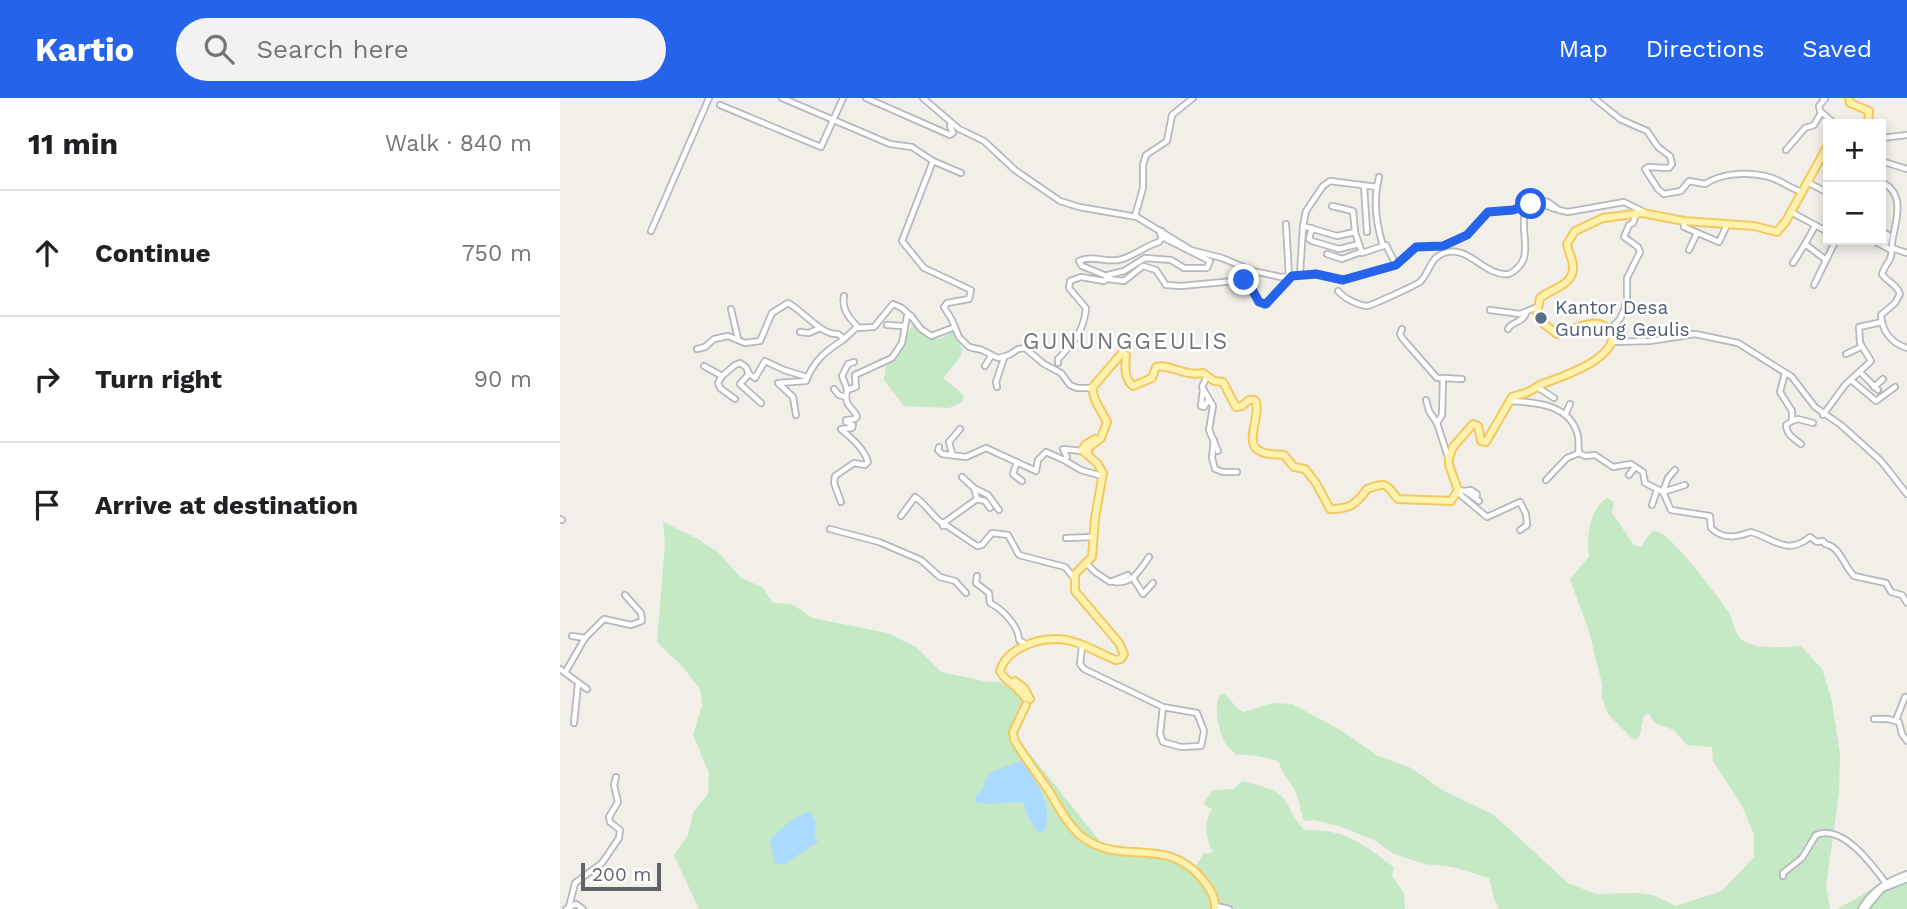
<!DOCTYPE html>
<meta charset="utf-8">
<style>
:root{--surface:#fff;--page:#f2f2f2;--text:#202124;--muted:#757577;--line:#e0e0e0;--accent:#2563eb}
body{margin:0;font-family:"Work Sans",sans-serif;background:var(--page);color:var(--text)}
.controls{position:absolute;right:21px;top:21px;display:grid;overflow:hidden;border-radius:0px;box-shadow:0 4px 10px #0003}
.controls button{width:63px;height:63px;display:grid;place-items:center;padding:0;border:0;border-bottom:2px solid var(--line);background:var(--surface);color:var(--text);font:35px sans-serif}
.scale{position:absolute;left:21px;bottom:18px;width:80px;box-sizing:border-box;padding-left:7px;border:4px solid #5f6368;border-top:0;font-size:19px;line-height:24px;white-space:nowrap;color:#5f6368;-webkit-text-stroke:5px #fff;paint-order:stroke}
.stop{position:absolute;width:21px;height:21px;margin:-16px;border:5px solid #2563eb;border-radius:50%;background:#fff}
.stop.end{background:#2563eb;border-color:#fff;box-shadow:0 2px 7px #0008}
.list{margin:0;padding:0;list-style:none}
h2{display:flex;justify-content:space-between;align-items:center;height:91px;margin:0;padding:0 28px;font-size:30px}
h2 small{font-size:23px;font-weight:400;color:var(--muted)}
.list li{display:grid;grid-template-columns:46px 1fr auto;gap:21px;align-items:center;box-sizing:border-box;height:126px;padding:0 28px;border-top:2px solid var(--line)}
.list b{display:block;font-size:26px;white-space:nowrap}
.list em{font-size:23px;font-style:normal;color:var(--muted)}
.icon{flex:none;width:38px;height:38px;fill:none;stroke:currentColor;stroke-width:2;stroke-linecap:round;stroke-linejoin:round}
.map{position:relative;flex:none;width:1347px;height:811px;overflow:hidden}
header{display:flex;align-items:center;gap:42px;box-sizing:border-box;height:98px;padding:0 35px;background:var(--accent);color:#fff}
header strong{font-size:33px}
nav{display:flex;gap:38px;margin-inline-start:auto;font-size:24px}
.search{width:490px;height:63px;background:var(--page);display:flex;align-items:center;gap:18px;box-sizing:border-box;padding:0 24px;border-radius:38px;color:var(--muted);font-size:26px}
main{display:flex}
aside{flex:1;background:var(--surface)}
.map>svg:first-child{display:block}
.green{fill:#c5e8c5}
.water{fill:#aadaff}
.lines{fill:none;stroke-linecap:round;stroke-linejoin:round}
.minor-casing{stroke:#b5b8bc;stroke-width:8}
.major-casing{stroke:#f2c960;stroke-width:10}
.minor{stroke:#fff;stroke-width:4.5}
.major{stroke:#fff2af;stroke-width:6}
.route{stroke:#2563eb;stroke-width:9}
.service-dot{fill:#5c6f8a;stroke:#fff;stroke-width:2.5}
.labels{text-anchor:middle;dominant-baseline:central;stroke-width:5;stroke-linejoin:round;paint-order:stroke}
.service-label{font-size:19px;fill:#4e5e75;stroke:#fff;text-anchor:start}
.quarter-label{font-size:23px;letter-spacing:2px;fill:#70757a;stroke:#fff}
</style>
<header>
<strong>Kartio</strong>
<div class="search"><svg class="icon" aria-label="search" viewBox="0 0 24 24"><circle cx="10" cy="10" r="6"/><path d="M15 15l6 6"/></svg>Search here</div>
<nav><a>Map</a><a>Directions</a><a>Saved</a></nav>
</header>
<main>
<aside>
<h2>11 min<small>Walk · 840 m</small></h2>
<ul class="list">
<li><svg class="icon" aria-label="ahead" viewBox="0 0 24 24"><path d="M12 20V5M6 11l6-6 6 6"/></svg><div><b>Continue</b></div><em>750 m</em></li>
<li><svg class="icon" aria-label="right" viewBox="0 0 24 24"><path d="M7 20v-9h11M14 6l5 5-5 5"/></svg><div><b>Turn right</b></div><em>90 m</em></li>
<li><svg class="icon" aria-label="arrive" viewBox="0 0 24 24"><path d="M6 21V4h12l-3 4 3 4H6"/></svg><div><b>Arrive at destination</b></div></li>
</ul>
</aside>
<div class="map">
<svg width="1347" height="811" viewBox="0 0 1347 811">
<rect width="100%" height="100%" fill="#f1efe8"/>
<!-- green -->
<g class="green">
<path d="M353,227L369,242L382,240L393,233L402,251L400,259L383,280L404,297L402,304L389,310L344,308L324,282L326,267Z"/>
<path d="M1047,400L1054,404L1052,415L1074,447L1081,449C1085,444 1089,434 1095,433C1108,431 1159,500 1168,513C1173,521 1174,536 1182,542C1195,552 1225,549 1241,548L1262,571L1272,603L1280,657L1279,695L1266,788L1270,811H939L934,801L929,780L893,769L865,766L834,756L814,742L779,728L754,722L744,723C740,714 740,704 736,695C731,684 722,676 719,664C713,660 685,656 677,657C673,653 668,650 665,645C659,633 652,606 661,596H665L677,610L683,614L714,605L732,606L782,633L818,658L849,669L884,693L934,717L1008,785L1036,796L1079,795L1093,797L1116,808L1162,793L1194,759V736L1182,708L1153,663L1152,649L1127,647L1114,632L1095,625L1089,616L1084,618L1079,640L1074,642L1048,616L1042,601V586L1029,533L1010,481L1029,459C1026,441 1030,409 1047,400Z"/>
<path d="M103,424L136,440L159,455L181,480L202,489L213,505L232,506L252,520L327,535L356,549L381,574L428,584L456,585L463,592L464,608L453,635L543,747L620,758L635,770L643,756L653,754C645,739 644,726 652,711L643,706L653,692L674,691L682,683C694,686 714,690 723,700C732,711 732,720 745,732C788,731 801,746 834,769L832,778L844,795L845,811H139L114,757L128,737L133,715L148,696L149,675L133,637L142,607L140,591L122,568L97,544L105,446Z"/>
<path d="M1347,773V811H1277L1342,775Z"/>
</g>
<!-- water -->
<g class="water">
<path d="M461,662C476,683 493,705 485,732L479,735L468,720L463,704L423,706L415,704L416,697L423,691C426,668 445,672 461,662Z"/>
<path d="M249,714C257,720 256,730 254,739L258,744L224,766H215L210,743C217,732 237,717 249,714Z"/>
</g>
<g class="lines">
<!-- minor casing -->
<g class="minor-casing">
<g id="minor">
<path d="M222,0L330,46L352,49L373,63"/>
<path d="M306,0L390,37L393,35L390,28L392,27"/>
<path d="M363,0L399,31L424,43L455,72L500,103L519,109L577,119L631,152L662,160L693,173L721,179L756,176L783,182L836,167L856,149L883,148L907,137L928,114L953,112L983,103L988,104L999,112L1008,114L1064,104L1084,114"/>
<path d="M1034,0L1060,21L1087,33L1098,49L1110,58L1112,66L1109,70L1088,69L1085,71L1098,91L1104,96L1121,93L1129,83L1145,86C1162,75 1185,74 1205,78C1218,80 1229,90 1242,94"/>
<path d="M1263,0L1265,1L1259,8L1260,13L1275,26"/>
<path d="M160,7L261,49L283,0"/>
<path d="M1321,40L1347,37"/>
<path d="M1226,52L1245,30L1254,27L1261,15"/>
<path d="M1321,63L1347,71"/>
<path d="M401,75L373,63L342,143L364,170L411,192L409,201L387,205L384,209L392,222L399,239L409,249L422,252L438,260L449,257L458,251L465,250L484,266L501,275L510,287L517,290H532"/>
<path d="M819,79C813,103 816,124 823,148"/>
<path d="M1321,84C1345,94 1337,120 1333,139C1331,146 1333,154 1330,161C1327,167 1324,169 1322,176C1327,184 1337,186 1340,196L1335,205L1321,217C1322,233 1331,245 1347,250"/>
<path d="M1251,86L1268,95"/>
<path d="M804,88L807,134"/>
<path d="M772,108L793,113L795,134L802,155L826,147L836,167"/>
<path d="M1231,114L1268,134"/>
<path d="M575,118L583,90V67L586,57L607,43L612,17L633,0"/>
<path d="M1124,123V129L1159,144L1167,127"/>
<path d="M726,126L729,179"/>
<path d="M743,128L777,138L795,134"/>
<path d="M1255,128L1245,146L1266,162"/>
<path d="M752,130L749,141L752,143L779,151L799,146"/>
<path d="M1321,132L1328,137L1326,145"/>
<path d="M91,133L149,0"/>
<path d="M1312,142L1331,152"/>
<path d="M1332,150L1347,155"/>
<path d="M1129,152L1137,135"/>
<path d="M767,156L782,161L801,154"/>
<path d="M1233,165L1245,146"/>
<path d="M548,177L564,173L585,160L611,162L624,170H647L650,163L602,139L600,136L602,133"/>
<path d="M740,177L743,128L746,113L763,88L770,83L817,89"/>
<path d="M548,181L564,183L583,168L596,172L606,187L621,188L685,182L698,203L704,207L731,179"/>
<path d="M1254,187L1276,142"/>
<path d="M778,193C784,200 797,207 807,208C810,208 859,186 861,183C870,173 870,160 884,155C909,146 924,179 949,176C977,162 959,136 965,113L982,106L995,111"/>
<path d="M284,198C281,211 290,221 298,229"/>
<path d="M171,211L178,241"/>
<path d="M930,212L960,216L977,209"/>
<path d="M327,227L344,228"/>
<path d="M842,231L840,236L842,240L877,280H883"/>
<path d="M948,231C952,223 963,225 966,215"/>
<path d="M1050,231L1060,221L1064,212L1067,201V180L1080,154L1078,149L1064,139L1069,127L1073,125L1076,116"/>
<path d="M240,234L249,235L260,230"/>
<path d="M1051,244L1090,243L1135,236L1178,245L1232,279L1255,309L1281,327L1321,363L1347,396"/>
<path d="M137,251L145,249L154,241L168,238L185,245L200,243L212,215L228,205C242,212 262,238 278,236L284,241L296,230L314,229L333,206L342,210L351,218"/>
<path d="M1286,256L1301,249"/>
<path d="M498,265V261C513,246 524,233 526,210L509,190L510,183L521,179L544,183L549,179L522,168L519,163C531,157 545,164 558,162C572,160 584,148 599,144L602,139"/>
<path d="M144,268L162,278L175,267L180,265L186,269L189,276L195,280L205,263L224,272L247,279"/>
<path d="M425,268L431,258"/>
<path d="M1300,274L1318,292"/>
<path d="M1225,275L1220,294L1232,313V323L1226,327C1227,337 1233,340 1241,346"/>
<path d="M189,276L180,286L201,305"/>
<path d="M162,278L158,285L160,290L175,301"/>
<path d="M647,278L642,289L653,308L649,332L658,353"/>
<path d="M1291,282L1316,303L1335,289"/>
<path d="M437,289L436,284L444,260"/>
<path d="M977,289L994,300"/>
<path d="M1314,289L1323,281"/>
<path d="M274,291L279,297L286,299"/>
<path d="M287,291L282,278L288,266L294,264"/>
<path d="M643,292L641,308L644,309L649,301"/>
<path d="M866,302L869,313L877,325L888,359"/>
<path d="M950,303C977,304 1011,307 1018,338C1019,344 1018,349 1019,355L1025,358L1035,357L1053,369L1071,366L1083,374L1085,385L1103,394L1111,412L1150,418L1151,430C1163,442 1177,439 1191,434C1215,441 1227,458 1250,439L1257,444L1263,443L1265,446C1281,449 1283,467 1294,478L1326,485L1331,494L1342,497L1347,505"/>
<path d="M1006,315L1010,306"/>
<path d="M236,317L233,299L218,285L246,283C254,262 266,253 283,242"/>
<path d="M1263,317L1285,287L1311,263L1300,245L1299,229L1322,224"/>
<path d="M1232,323L1238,321L1253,325"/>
<path d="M877,325L882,317L883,280L902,281"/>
<path d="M654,342L652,360L655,371L663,374H677"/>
<path d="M379,349L378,352L382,356L406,359L426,350L476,373L478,362L486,354L504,362L507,359L503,351L522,353"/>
<path d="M392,355L389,344L400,331"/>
<path d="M504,362L521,372L542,378"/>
<path d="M457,364L453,376L462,383"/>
<path d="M1115,372L1108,380L1103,394L1125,387"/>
<path d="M1069,377L1075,369"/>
<path d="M402,379L414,390L417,401"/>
<path d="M986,382L1007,360L1019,355"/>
<path d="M414,390L428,397L439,412"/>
<path d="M898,392L905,393L919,403"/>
<path d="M905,393L911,392L917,396L916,400"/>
<path d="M897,394L927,419L960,404L966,416L967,427L960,432"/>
<path d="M281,404L274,385L275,378L294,365L305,367L308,364C304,350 291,340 281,331L292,330L293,327L286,324V322L295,321L297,318C291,307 284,309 287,292L296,289L295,277L332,260L342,245L347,218H351L361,231L371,238L395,229"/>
<path d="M1092,407L1097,392"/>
<path d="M341,418L355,399C366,406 371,417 382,425L385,424L386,427L383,428L382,425"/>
<path d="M0,421L2,422"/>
<path d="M385,424L417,401L425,403L430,410"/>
<path d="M386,427L417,448L422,447L432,435L448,437L459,457L505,469L514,480"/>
<path d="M270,431L319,444L361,462L380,479L395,483L406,495"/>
<path d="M506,440L534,439"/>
<path d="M527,466L535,474L550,484L568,477"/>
<path d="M417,478L416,485L429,495L430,505C442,511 459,528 459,542L467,547"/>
<path d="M573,480L583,496L593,485"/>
<path d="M554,484C573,486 579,473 589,459"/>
<path d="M25,540L44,521L71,527L82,523L81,515L65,497"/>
<path d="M522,549L520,566L524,571L603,609L637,615L644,633L641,648L621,649L603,644L600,636L603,609"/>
<path d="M0,571L27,591"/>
<path d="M6,573L25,540L12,538"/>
<path d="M1314,621H1328L1339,624L1342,636L1347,643"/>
<path d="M1336,622L1345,599"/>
<path d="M14,625L18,586"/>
<path d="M1223,778V775L1242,760L1256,737C1283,725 1313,768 1328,788"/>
<path d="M656,808L669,811"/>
<path d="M9,809L15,785L42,765L59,740L60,732L50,724L49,719L58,704L54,687L56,679"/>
<path d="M6,811L16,806L23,811"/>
<path d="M1301,811C1312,792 1327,783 1347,776"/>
<path d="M1305,811L1322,791L1347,781"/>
</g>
</g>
<!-- major casing -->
<g class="major-casing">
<g id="major">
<path d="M1289,0L1290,5L1309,13L1308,26"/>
<path d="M528,357V350L541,340L547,324L535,302L532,290L562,255L566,257C565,268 564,281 573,288L592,280L596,269C609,265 624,279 643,275L654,283L663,284L676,309L682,308L689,302H695C703,316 681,347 702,354C708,357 717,356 724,357L734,369L745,371L756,385L770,411C791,411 796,406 807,391C828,383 826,387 838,401L891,403L898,392L889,367V360L893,349L913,326L918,328L921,343L926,344L952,299C957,297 963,296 968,294C973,292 977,288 982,286C1001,279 1058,261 1052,234C1035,216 1016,232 997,236L984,226L977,215L980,200C991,191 1014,187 1013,169C1013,161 1008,154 1007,146L1015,133L1043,120L1082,115L1124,123L1194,128L1217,134L1226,123L1268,47"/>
<path d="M455,583L464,590L470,601"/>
<path d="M465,600C459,588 445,584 440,573C446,551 476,540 499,541C518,542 538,555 556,562L561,561L564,556L559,545L515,493V476L532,459L535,420L543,375L537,365L522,352L526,346L535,341"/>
<path d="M466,607L453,634L454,641C463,658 476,674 487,690C498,707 508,729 525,741C565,768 607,737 643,782C650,791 656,799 655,811"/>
</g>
</g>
<!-- minor -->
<use href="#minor" class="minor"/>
<!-- major -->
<use href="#major" class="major"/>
</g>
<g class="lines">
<!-- route -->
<path class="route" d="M684,182L688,184L699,204L706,206L732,178L756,176L783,182L836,167L856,149L883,148L907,137L928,114L953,112L971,106"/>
</g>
<!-- markers -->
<circle class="service-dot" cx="981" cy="220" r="7"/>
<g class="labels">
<!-- service labels -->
<g class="service-label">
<text x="995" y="209">Kantor Desa<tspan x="995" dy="22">Gunung Geulis</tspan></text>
</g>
<!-- quarter labels -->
<g class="quarter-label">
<text x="566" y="243">GUNUNGGEULIS</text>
</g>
</g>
</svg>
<div class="controls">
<button>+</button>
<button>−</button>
</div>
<div class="scale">200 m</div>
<div class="stop" style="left:971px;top:106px"></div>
<div class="stop end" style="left:684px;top:182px"></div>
</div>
</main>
